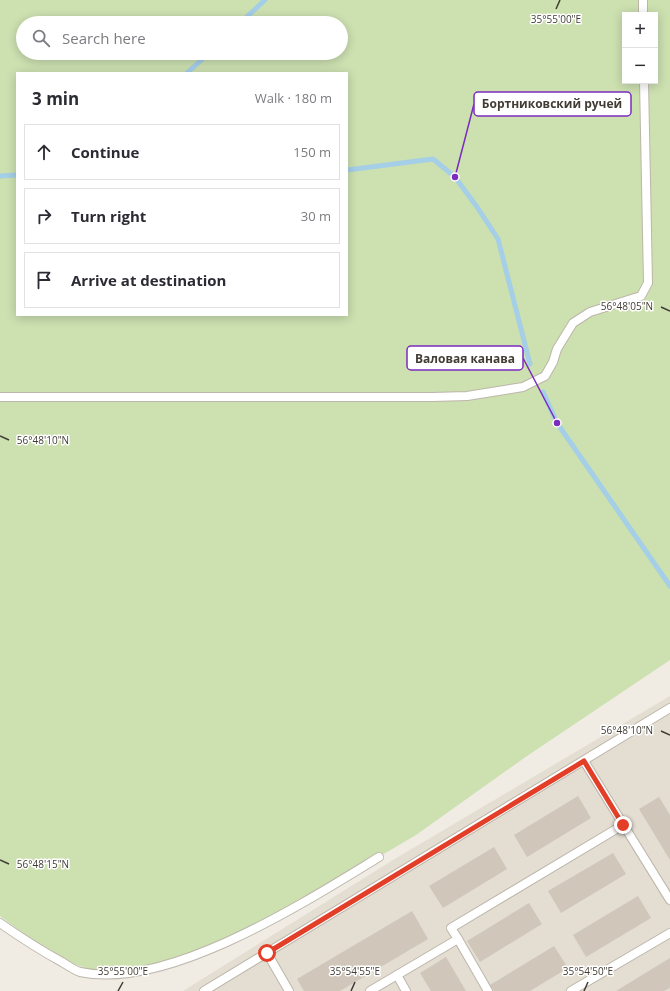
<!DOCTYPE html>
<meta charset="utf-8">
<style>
:root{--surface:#fff;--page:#f2f2f3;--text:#2b2b33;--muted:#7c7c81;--line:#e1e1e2}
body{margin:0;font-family:"Open Sans",sans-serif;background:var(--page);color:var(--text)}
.controls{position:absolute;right:12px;top:12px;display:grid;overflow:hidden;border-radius:0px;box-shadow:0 2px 10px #0003}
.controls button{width:36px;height:36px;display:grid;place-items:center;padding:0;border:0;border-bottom:1px solid var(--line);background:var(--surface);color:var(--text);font:20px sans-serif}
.stop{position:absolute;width:12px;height:12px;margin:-9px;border:3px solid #e33f28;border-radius:50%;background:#fff}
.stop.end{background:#e33f28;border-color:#fff;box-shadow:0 1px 4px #0008}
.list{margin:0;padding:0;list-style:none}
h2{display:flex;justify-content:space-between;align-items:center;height:52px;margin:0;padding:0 16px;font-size:17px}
h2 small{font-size:13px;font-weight:400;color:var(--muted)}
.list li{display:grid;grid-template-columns:26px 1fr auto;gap:12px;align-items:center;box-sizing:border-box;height:56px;margin:0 8px 8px;padding:0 8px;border:1px solid var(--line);border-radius:0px}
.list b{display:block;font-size:15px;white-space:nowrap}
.list em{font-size:13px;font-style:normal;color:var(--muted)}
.icon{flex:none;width:22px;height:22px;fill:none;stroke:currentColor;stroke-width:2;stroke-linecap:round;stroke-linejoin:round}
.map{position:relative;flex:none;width:670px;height:991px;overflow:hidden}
.search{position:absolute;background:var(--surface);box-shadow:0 2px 10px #0003;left:16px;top:16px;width:332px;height:44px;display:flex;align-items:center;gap:10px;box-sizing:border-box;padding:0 14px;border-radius:22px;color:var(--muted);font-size:15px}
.panel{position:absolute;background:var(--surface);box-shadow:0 2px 10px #0003;left:16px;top:72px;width:332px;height:244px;border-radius:0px}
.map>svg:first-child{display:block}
.residential{fill:#e3ddd2}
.green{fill:#cce0b0;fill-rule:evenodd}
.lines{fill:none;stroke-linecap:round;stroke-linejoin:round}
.stream{stroke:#a5cee7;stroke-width:5}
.building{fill:#d0c7ba}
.service-casing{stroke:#bdb6aa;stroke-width:10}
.service{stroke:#fff;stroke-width:8}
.route{stroke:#e33f28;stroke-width:5}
.ticks{fill:none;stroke:#413c34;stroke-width:1.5}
.ticks-label{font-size:10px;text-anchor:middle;fill:#413c34;stroke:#fff;stroke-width:3;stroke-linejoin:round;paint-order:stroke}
.leader{fill:none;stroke:#7b2cbf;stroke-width:1.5}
.callout-dot{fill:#7b2cbf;stroke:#fff;stroke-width:1.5}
.callout{fill:#fff;stroke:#7b2cbf;stroke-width:1.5}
.callout-label{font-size:12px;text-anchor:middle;font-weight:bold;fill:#413c34}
</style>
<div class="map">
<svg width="670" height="991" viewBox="0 0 670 991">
<rect width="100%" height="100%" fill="#f0ece4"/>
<!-- residential -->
<path class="residential" d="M670,696V991H183L393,860Z"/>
<!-- green -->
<path class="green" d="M0,0H670V660L527,756L416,835L248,934L179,961L130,976L94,971L66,961L30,938L0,916ZM625,15H655V81H625ZM23,23H341V53H23ZM17,73H347V315H17Z"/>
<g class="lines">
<!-- stream -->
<g class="stream">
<path d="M240,23L265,0"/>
<path d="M187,73L209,53"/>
<path d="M347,170L433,159L455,177L477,207L498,239L530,364"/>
<path d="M0,176L17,175"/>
<path d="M543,392L557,423L670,586"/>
</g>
</g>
<!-- building -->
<g class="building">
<path d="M578,796L591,818L527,857L514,835Z"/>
<path d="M659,797L670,815V860L639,809Z"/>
<path d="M494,847L507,869L443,908L429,886Z"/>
<path d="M613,853L626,874L561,913L548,891Z"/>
<path d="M638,896L651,918L586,957L573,935Z"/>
<path d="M529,903L542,924L480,962L467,941Z"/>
<path d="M412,911L428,939L340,991H304L297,979Z"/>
<path d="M554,946L568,968L530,991H494L490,985Z"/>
<path d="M446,957L466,991H431L420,973Z"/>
<path d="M670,958V988L664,991H616Z"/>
</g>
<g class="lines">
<!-- service casing -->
<g class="service-casing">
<g id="service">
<path d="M643,0V15"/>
<path d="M0,397H433L467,396L523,387L545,376L553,362L557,349L573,323L590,312L641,296L648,283L644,81"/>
<path d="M584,761L670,900"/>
<path d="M0,923C20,937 40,950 62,962C67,965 74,970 80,972C167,991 307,901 379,857"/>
<path d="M458,939L488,991"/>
<path d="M267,953L289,991"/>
<path d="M397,975L406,991"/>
<path d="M204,991L670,708"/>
<path d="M370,991L458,939L451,928L623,825"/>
<path d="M571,991L670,933"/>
</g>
</g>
<!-- service -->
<use href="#service" class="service"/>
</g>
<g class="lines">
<!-- route -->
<path class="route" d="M267,953L584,761L623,825"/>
</g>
<!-- ticks -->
<path class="ticks" d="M556,9L560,0M661,307L670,311M0,436L9,440M661,731L670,735M0,860L9,864M118,991L123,982M351,991L355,982M584,991L588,982"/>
<g class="ticks-label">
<text x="556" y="23">35°55'00"E</text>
<text x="627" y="310">56°48'05"N</text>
<text x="43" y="444">56°48'10"N</text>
<text x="627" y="734">56°48'10"N</text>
<text x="43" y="868">56°48'15"N</text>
<text x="123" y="975">35°55'00"E</text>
<text x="355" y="975">35°54'55"E</text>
<text x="588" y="975">35°54'50"E</text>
</g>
<!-- callouts -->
<path class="leader" d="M455 177L474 104M557 423L523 358"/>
<g class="callout-dot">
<circle cx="455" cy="177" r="4"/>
<circle cx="557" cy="423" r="4"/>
</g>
<g class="callout">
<rect x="474" y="92" width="157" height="24" rx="4"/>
<rect x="407" y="346" width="116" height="24" rx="4"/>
</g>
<g class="callout-label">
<text x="552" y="108">Бортниковский ручей</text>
<text x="465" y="363">Валовая канава</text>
</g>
</svg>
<div class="controls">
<button>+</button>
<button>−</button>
</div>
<div class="stop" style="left:267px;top:953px"></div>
<div class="stop end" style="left:623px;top:825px"></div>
<div class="search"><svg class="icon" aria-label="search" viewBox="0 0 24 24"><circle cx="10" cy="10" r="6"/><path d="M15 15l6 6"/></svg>Search here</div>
<section class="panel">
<h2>3 min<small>Walk · 180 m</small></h2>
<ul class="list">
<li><svg class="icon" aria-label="ahead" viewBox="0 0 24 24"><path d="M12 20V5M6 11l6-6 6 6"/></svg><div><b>Continue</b></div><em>150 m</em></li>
<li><svg class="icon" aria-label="right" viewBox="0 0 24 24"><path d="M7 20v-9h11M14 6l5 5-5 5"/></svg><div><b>Turn right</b></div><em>30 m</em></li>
<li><svg class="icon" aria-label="arrive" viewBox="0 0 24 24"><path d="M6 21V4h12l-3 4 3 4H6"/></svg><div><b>Arrive at destination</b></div></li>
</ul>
</section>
</div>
